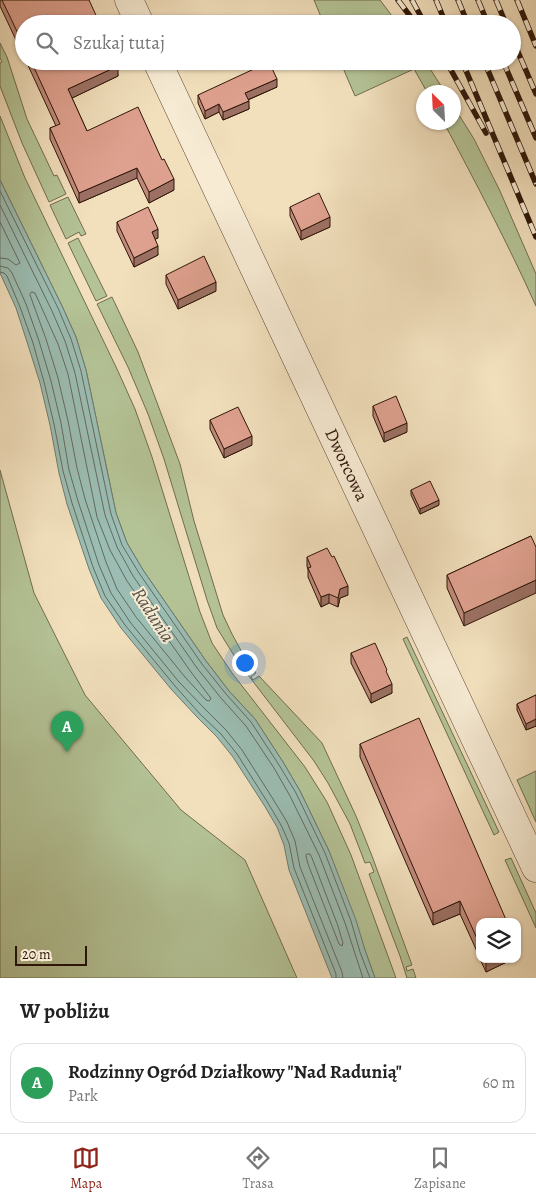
<!DOCTYPE html>
<html lang="pl">
<meta charset="utf-8">
<style>
:root{--surface:#fff;--page:#f6f6f6;--text:#222;--muted:#767676;--line:#e0e0e0;--accent:#8f2418}
body{margin:0;font-family:Alegreya,serif;background:var(--page);color:var(--text)}
.controls{position:absolute;right:15px;bottom:15px;display:grid;overflow:hidden;border-radius:10px;box-shadow:0 1px 4px #0004}
.controls button{width:45px;height:45px;display:grid;place-items:center;padding:0;border:0;border-bottom:1px solid var(--line);background:var(--surface);color:var(--text);font:25px sans-serif}
.compass{position:absolute;left:416px;top:85px;width:45px;height:45px;border-radius:50%;background:var(--surface);box-shadow:0 1px 4px #0004;rotate:336deg}
.scale{position:absolute;left:15px;bottom:12px;width:72px;box-sizing:border-box;padding-left:5px;border:2px solid #2e1609;border-top:0;font-size:14px;line-height:18px;white-space:nowrap;color:#2e1609;-webkit-text-stroke:4px #f7ebd4;paint-order:stroke}
.you{position:absolute;left:244px;top:662px;width:18px;height:18px;margin:-12px;border:4px solid #fff;border-radius:50%;background:#1a73e8;box-shadow:0 0 0 8px #1a73e833}
.badge{display:grid;place-items:center;width:32px;height:32px;border-radius:50%;background:var(--accent);color:#fff;font-size:16px;font-weight:700}
.pin{position:absolute;translate:-50% -41px;filter:drop-shadow(0 1px 2px #0008)}
.pin::after{content:'';position:absolute;top:26px;width:18px;height:15px;background:inherit;clip-path:polygon(0 0,100% 0,50% 100%)}
.list{margin:0;padding:0;list-style:none}
h2{display:flex;justify-content:space-between;align-items:center;height:65px;margin:0;padding:0 20px;font-size:21px}
h2 small{font-size:16px;font-weight:400;color:var(--muted)}
.list li{display:grid;grid-template-columns:32px 1fr auto;gap:15px;align-items:center;box-sizing:border-box;height:80px;margin:0 10px 10px;padding:0 10px;border:1px solid var(--line);border-radius:15px}
.list b{display:block;font-size:19px;white-space:nowrap}
.list p{margin:0;font-size:16px;white-space:nowrap;color:var(--muted)}
.list em{font-size:16px;font-style:normal;color:var(--muted)}
.icon{flex:none;width:28px;height:28px;fill:none;stroke:currentColor;stroke-width:2;stroke-linecap:round;stroke-linejoin:round}
.map{position:relative;flex:none;width:536px;height:978px;overflow:hidden}
.search{position:absolute;background:var(--surface);box-shadow:0 1px 4px #0004;left:15px;right:15px;top:15px;height:55px;display:flex;align-items:center;gap:12px;box-sizing:border-box;padding:0 18px;border-radius:28px;color:var(--muted);font-size:19px}
.sheet{height:155px;background:var(--surface)}
nav{display:flex;justify-content:space-around;align-items:center;box-sizing:border-box;height:70px;border-top:1px solid var(--line);background:var(--surface);font-size:14px;color:var(--muted)}
nav a{display:grid;justify-items:center;gap:2px}
nav .on{color:var(--accent)}
.map>svg:first-child{display:block}
.green{fill:#b4c396;stroke:#716c50}
.water{fill:#9bbdb3;stroke:#6f7a6f}
.lines{fill:none;stroke-linecap:round;stroke-linejoin:round}
.shore{stroke:#646a5e;stroke-width:1}
.tertiary-casing{stroke:#5f4836;stroke-width:29}
.tertiary{stroke:#f7ebd4;stroke-width:28}
.rail-casing{stroke:#2e1609;stroke-width:5.5}
.rail{stroke:#f7ebd4;stroke-width:4;stroke-dasharray:11;stroke-linecap:butt}
.wall{fill:#c08a7b;stroke:#2e1609}
.shaded-wall{fill:#9c7164;stroke:#2e1609}
.building{fill:#dfa18f;stroke:#2e1609}
.labels{text-anchor:middle;dominant-baseline:central;stroke-width:4;stroke-linejoin:round;paint-order:stroke}
.street-label{font-size:18px;fill:#2e1609;stroke:#f7ebd4}
.water-label{font-size:19px;font-style:italic;fill:#545044;stroke:#f7ebd4}
</style>
<div class="map">
<svg width="536" height="978" viewBox="0 0 536 978">
<rect width="100%" height="100%" fill="#f2e0bd"/>
<filter id="stains"><feTurbulence type="fractalNoise" baseFrequency=".004" numOctaves="4"/><feColorMatrix values="0 0 0 0 .2 0 0 0 0 .09 0 0 0 0 .02 0 0 0 .5 -.17"/></filter>
<radialGradient id="worn" r=".72"><stop offset=".6" stop-color="#630" stop-opacity="0"/><stop offset="1" stop-color="#630" stop-opacity=".3"/></radialGradient>
<!-- green -->
<g class="green">
<path d="M314,0H380L398,24H324Z"/>
<path d="M0,43L7,57L27,119L54,176L57,175L66,194L49,202L22,143L0,86V63L2,62L0,58Z"/>
<path d="M340,61H425L445,92H427L414,69L355,96Z"/>
<path d="M454,107L474,139L500,191L536,274V306C508,244 476,183 444,123L454,122Z"/>
<path d="M0,116L25,178L117,369L135,409L152,457L200,612L212,643L232,673L305,767L327,802L351,855L396,978H375L329,851L300,791L283,762L255,719L229,691L206,661L143,570L127,543L116,513L86,370L76,337L62,306L0,180Z"/>
<path d="M68,197L86,234L81,236L79,232L66,239L50,205Z"/>
<path d="M78,238L107,296L96,301L68,243Z"/>
<path d="M112,297L138,352L180,464L194,521L223,615L232,634L244,656L256,673L251,677L253,680L259,676L322,743L356,816L372,856L412,965L406,967L407,971L413,969L416,978H407L400,956L369,874L374,872L370,862L365,863L350,824L328,783L314,761L238,662L217,628L207,600L164,459L148,414L128,367L97,304Z"/>
<path d="M0,470L34,593L85,695L181,810L245,860L297,978H0Z"/>
<path d="M407,637L499,832L494,835L403,639Z"/>
<path d="M536,771V822L517,780Z"/>
<path d="M511,858L536,913V928L505,860Z"/>
</g>
<!-- water -->
<path class="water" d="M0,180L62,306L76,337L86,370L116,513L127,543L143,570L206,661L229,691L255,719L283,762L300,791L329,851L356,920L365,950L375,978H332L289,870L284,845L277,827L264,805L233,757L217,737L197,717L171,689L121,628L101,598L89,569L67,504L59,473L50,425L40,383L28,345L16,308L0,273Z"/>
<g class="lines">
<!-- shore -->
<g class="shore">
<path d="M0,191L58,308L71,339L81,371L111,514L122,545L139,573L202,664L226,694L251,722L279,765L296,793L325,853L351,921L360,952L370,978"/>
<path d="M0,205L52,311L65,341L75,373L105,515L117,547L133,576L197,668L221,698L246,726L274,768L290,796L319,855L345,923L363,978"/>
<path d="M0,222L20,263L16,265L8,259L0,258"/>
<path d="M0,266L8,268L12,273L26,304L39,341L51,381L61,423L69,470L78,501L99,565L111,593L130,622L179,682L205,709L226,730L242,750L273,799L287,822L295,841L300,867L342,972L343,978"/>
<path d="M0,272L4,273L7,276L20,307L33,343L44,382L54,424L63,471L72,503L93,567L105,596L125,625L175,686L200,714L221,734L237,754L268,803L281,825L289,843L294,868L336,974V978"/>
<path d="M32,292L35,293L58,344L68,374L97,517L110,550L127,581L191,672L210,697L211,699L209,701L206,700L185,677L136,617L117,589L106,562L85,499L77,468L68,421L58,378L46,339L30,295Z"/>
<path d="M307,854H310L312,858L338,926L343,943L342,946L339,944L308,864L306,856Z"/>
</g>
<!-- tertiary casing -->
<g class="tertiary-casing">
<g id="tertiary">
<path d="M129,0L140,24"/>
<path id="s1" d="M157,61L536,868"/>
</g>
</g>
<!-- tertiary -->
<use href="#tertiary" class="tertiary"/>
<!-- rail casing -->
<g class="rail-casing">
<g id="rail">
<path d="M398,0L416,24"/>
<path d="M412,0L425,24"/>
<path d="M436,0L446,24"/>
<path d="M458,0L468,24"/>
<path d="M478,0L488,24"/>
<path d="M496,0L506,24"/>
<path d="M517,0L536,46"/>
<path d="M512,38L536,94"/>
<path d="M446,61L486,133"/>
<path d="M462,61L536,237"/>
<path d="M484,61L536,184"/>
<path d="M503,61L536,138"/>
</g>
</g>
<!-- rail -->
<use href="#rail" class="rail"/>
</g>
<!-- wall -->
<g class="wall">
<path d="M0,0H89L24,24V57L0,6Z"/>
<path d="M26,61H116L118,76L72,98L87,131L174,190L149,203L137,178L79,203L50,139V128L56,126Z"/>
<path d="M277,87L248,100L249,109L223,120L219,112L205,119L198,103V95Z"/>
<path d="M290,207L330,227L301,240L290,216Z"/>
<path d="M117,222L158,238L155,239L158,255L134,267L117,231Z"/>
<path d="M166,275L216,291L178,309L166,284Z"/>
<path d="M373,406L407,432L384,442L373,416Z"/>
<path d="M210,420L252,445L224,458L210,429Z"/>
<path d="M411,490L439,505L420,514L411,495Z"/>
<path d="M531,536L464,626L447,588V575Z"/>
<path d="M307,557L348,595L340,598L338,607L329,603L321,607L308,577V570L307,566Z"/>
<path d="M351,653L387,674L392,693L371,703L351,663Z"/>
<path d="M536,695V726L526,730L517,710V704Z"/>
<path d="M360,744L480,922V958L460,914L433,925L360,757Z"/>
<path d="M480,959H513L486,972Z"/>
</g>
<!-- shaded-wall -->
<g class="shaded-wall">
<path d="M118,66V76L68,100V89Z"/>
<path d="M277,79V87L245,101V93Z"/>
<path d="M249,101V109L223,120V112Z"/>
<path d="M219,104V112L205,119V111Z"/>
<path d="M137,168V178L79,203V193Z"/>
<path d="M174,179V190L149,203V192Z"/>
<path d="M330,217V227L301,240V231Z"/>
<path d="M158,229V238L152,241V232Z"/>
<path d="M158,246V255L134,267V258Z"/>
<path d="M216,282V291L178,309V300Z"/>
<path d="M407,423V432L384,442V433Z"/>
<path d="M252,436V445L224,458V449Z"/>
<path d="M439,500V505L420,514V509Z"/>
<path d="M536,580V593L464,626V613Z"/>
<path d="M348,586V595L340,598L338,607V598L340,589Z"/>
<path d="M329,594V603L321,607V597Z"/>
<path d="M392,684V693L371,703V694Z"/>
<path d="M536,719V726L526,730V724Z"/>
<path d="M460,901V914L433,925V913Z"/>
<path d="M518,944V957H517V945Z"/>
<path d="M486,959H513L486,972Z"/>
</g>
<!-- building -->
<g class="building">
<path d="M2,0H89L100,24H24V46Z"/>
<path d="M31,61H116L118,66L68,89L87,131L138,107L162,160L164,159L174,179L149,192L137,168L79,193L50,128L60,124Z"/>
<path d="M269,62L277,79L245,93L249,101L223,112L219,104L205,111L198,95Z"/>
<path d="M319,193L330,217L301,231L290,207Z"/>
<path d="M148,207L158,229L152,232L158,246L134,258L117,222Z"/>
<path d="M204,256L216,282L178,300L166,275Z"/>
<path d="M396,396L407,423L384,433L373,406Z"/>
<path d="M238,407L252,436L224,449L210,420Z"/>
<path d="M430,481L439,500L420,509L411,490Z"/>
<path d="M531,536L536,547V580L464,613L447,575Z"/>
<path d="M327,548L332,557L334,556L348,586L340,589L338,598L329,594L321,597L308,568L311,567L307,557Z"/>
<path d="M375,643L387,670L386,671L392,684L371,694L351,653Z"/>
<path d="M536,695V719L526,724L517,704Z"/>
<path d="M419,718L507,922H480V945L460,901L433,913L360,744Z"/>
</g>
<g class="labels">
<!-- street labels -->
<g class="street-label">
<text stroke="none"><textPath href="#s1" startOffset="446">Dworcowa</textPath></text>
</g>
<!-- water labels -->
<g class="water-label">
<text transform="translate(153 615) rotate(57)">Radunia</text>
</g>
</g>
<rect width="100%" height="100%" filter="url(#stains)"/>
<rect width="100%" height="100%" fill="url(#worn)"/>
</svg>
<div class="controls">
<button><svg class="icon" aria-label="layers" viewBox="0 0 24 24"><path d="M12 4l9 5-9 5-9-5zM3 14l9 5 9-5"/></svg></button>
</div>
<svg class="compass" viewBox="-18 -18 36 36"><path d="M0-13l5 13h-10z" fill="#e53935"/><path d="M0 13l5-13h-10z" fill="#767676"/></svg>
<div class="scale">20 m</div>
<div class="you"></div>
<div class="pin badge" style="left:67px;top:752px;background:#2e9e5b">A</div>
<div class="search"><svg class="icon" aria-label="search" viewBox="0 0 24 24"><circle cx="10" cy="10" r="6"/><path d="M15 15l6 6"/></svg>Szukaj tutaj</div>
</div>
<section class="sheet">
<h2>W pobliżu<small></small></h2>
<ul class="list">
<li><span class="badge" style="background:#2e9e5b">A</span><div><b>Rodzinny Ogród Działkowy &quot;Nad Radunią&quot;</b><p>Park</p></div><em>60 m</em></li>
</ul>
</section>
<nav>
<a class="on"><svg class="icon" aria-label="map" viewBox="0 0 24 24"><path d="M3 6l6-2 6 2 6-2v14l-6 2-6-2-6 2zM9 4v14M15 6v14"/></svg>Mapa</a>
<a><svg class="icon" aria-label="directions" viewBox="0 0 24 24"><path d="M12 3l9 9-9 9-9-9zM9 14v-3h6M13 9l2 2-2 2"/></svg>Trasa</a>
<a><svg class="icon" aria-label="saved" viewBox="0 0 24 24"><path d="M7 4h10v16l-5-4-5 4z"/></svg>Zapisane</a>
</nav>
